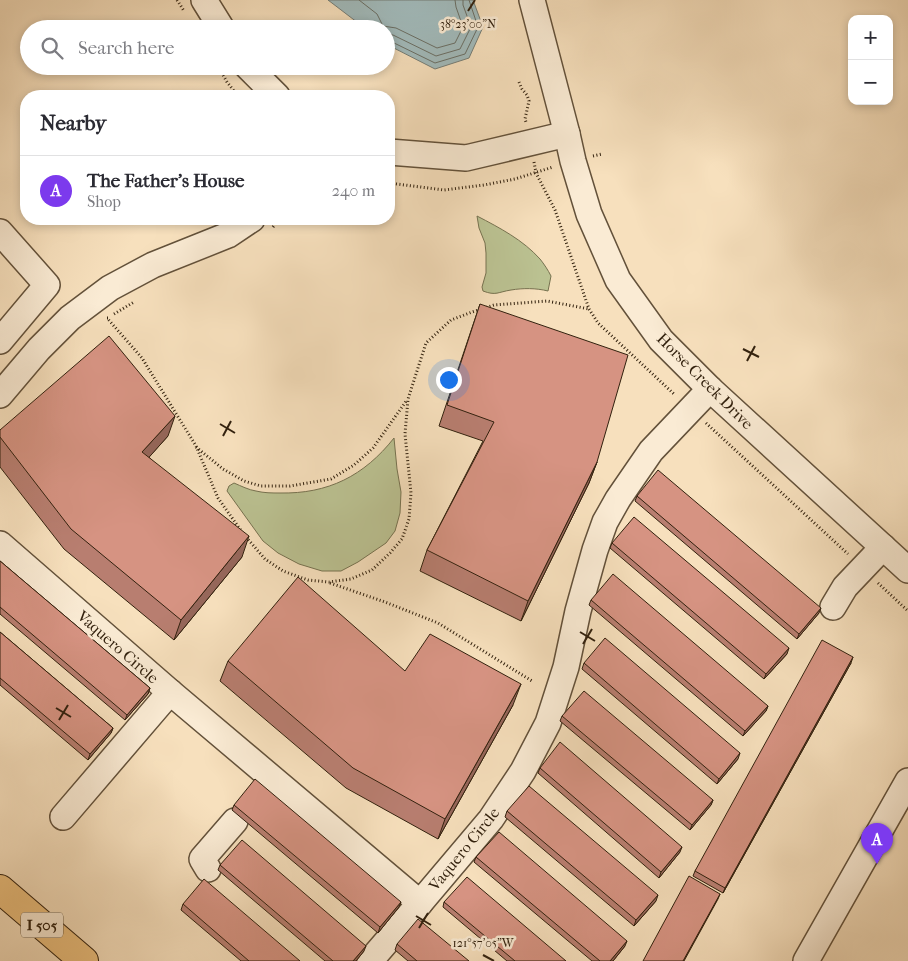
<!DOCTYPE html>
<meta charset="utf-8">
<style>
:root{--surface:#fff;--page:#f2f2f3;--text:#2b2b33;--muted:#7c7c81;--line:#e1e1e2;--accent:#7c3aed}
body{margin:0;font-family:"IM FELL French Canon",serif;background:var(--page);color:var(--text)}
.controls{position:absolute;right:15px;top:15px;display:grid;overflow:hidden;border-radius:10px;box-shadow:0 2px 8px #0003}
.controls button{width:45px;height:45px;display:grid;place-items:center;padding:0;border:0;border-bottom:1px solid var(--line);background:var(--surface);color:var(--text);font:25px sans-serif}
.you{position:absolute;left:448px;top:379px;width:18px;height:18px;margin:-12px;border:4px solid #fff;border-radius:50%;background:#1a73e8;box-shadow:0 0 0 8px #1a73e833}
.badge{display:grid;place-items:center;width:32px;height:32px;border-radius:50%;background:var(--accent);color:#fff;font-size:16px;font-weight:700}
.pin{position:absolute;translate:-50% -41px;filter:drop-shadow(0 1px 2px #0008)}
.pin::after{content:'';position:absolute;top:26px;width:18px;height:15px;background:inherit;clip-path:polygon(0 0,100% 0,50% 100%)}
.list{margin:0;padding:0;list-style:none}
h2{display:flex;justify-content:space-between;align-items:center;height:65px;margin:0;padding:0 20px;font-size:21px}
h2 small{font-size:16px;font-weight:400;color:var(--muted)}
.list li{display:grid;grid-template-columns:32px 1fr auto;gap:15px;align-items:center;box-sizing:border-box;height:70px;padding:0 20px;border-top:1px solid var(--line)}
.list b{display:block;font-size:19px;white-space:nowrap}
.list p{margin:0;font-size:16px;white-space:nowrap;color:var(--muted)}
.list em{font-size:16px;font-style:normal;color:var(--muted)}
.icon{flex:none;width:28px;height:28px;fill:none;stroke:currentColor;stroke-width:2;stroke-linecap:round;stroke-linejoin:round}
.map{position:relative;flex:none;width:908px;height:961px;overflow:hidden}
.search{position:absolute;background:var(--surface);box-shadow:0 2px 8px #0003;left:20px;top:20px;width:375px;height:55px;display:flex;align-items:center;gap:12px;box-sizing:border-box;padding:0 18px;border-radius:28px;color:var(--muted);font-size:19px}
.panel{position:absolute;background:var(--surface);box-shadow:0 2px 8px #0003;left:20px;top:90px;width:375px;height:135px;border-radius:20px}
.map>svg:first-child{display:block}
.green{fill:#bbc292;stroke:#767250}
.water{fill:#a1babb;stroke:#757d76}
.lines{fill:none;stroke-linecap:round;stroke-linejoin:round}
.shore{stroke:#6a6e64;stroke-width:1}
.minor-casing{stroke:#63513a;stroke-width:28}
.highway-casing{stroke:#32210e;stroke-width:30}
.path{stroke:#32210e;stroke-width:3;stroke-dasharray:1 2.5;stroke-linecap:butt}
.minor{stroke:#faebd4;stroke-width:25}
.highway{stroke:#ecc07e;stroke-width:28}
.wall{fill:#b87e70;stroke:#32210e}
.shaded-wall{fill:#96675b;stroke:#32210e}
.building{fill:#d69382;stroke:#32210e}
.ticks{fill:none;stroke:#32210e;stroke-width:2}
.labels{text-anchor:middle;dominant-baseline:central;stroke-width:5;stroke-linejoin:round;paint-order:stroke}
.shield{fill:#faebd4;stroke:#6e5e49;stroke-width:1}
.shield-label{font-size:15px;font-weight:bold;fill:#32210e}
.street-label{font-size:16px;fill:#32210e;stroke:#faebd4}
.ticks-label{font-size:12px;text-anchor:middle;fill:#32210e;stroke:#faebd4;stroke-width:5;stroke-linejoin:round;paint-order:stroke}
</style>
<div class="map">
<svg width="908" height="961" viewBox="0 0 908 961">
<rect width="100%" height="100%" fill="#f7e0bd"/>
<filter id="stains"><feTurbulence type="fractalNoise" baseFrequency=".004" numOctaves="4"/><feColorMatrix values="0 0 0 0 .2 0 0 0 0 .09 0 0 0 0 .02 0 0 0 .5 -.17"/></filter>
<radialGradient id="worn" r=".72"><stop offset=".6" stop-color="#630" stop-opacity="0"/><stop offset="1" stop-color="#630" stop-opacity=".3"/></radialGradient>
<!-- green -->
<g class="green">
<path d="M477,216C500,228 523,240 540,259C544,264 548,270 551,276L548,291C536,288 523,288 511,290C498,292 496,296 483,291L482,287L486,273V253L485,243L479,228Z"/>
<path d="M394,438L397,469L401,492L400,513L395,531L386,543L358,562L341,571H322L299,564L278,553L263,541L227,491L229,486L234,483C241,486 249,490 256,491C264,493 272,493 280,493C328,494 364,476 394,438Z"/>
</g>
<!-- water -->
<path class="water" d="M328,0H473L483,27L469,58L435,69L386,44V29H366Z"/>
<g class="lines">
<!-- shore -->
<g class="shore">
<path d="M359,0L377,14L383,26L396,28L437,48L455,43L463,27L456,7L455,0"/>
<path d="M386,34L393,35L436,56L460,49L471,27L463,5V0"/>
<path d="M386,40L390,41L435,63L465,54L478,27L469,0"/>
</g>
<!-- minor casing -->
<g class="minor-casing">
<g id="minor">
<path d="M204,0L222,29"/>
<path d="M532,0L567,134L573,161L589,214L618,280L661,340L710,389L908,570"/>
<path d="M247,66L277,96"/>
<path d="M389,152L466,158L567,134"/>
<path d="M0,232L47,285L0,341"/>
<path d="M0,395L39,349L70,318L110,288L153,265L228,235L252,219"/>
<path d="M0,544L170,692L420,903L491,819L523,771L548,723L566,667L578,611L595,550L605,522L618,499L651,451L710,389"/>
<path d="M833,607L845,587L883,547"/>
<path d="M63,817L170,692"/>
<path d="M208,869L202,859L235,821"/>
<path d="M370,961L420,903"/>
<path d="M806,961L908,781"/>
</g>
</g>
<!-- highway casing -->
<g class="highway-casing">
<path id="highway" d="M0,889L84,961"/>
</g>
<!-- path -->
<g class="path">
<path d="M177,0L184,11"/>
<path d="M218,66L227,82L238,96"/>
<path d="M519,82L522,89L527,95L529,101L525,119L526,122"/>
<path d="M593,156L602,154"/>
<path d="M534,162L536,173L555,210L589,309L598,323L675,395"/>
<path d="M389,183L444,190L484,185L515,179L553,167"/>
<path d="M273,227L279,219"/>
<path d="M114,314L134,302"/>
<path d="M108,318H107L142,358L196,446L218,498L242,532"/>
<path d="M706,423L848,554"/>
<path d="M196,447L223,469L244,481L261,486H290L331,479L354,465L373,448L407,400"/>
<path d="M246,537L265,559L283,571L308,580L329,582L351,579L372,570L390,553L402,539L409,519L411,493L405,434L408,399L426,343L451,320L472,312L494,305L547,301L589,309"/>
<path d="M330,583L385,602L438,623L532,681"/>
<path d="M878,583L908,611"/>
</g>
<!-- minor -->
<use href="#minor" class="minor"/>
<!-- highway -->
<use href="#highway" class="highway"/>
</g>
<!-- wall -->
<g class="wall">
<path d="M480,304L597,462L589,483L521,621L420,571L427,550L483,441L439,426Z"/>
<path d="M0,430L168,436L149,457L242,557L174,640L64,549L0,467Z"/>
<path d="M637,496L819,613L797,639L635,501Z"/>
<path d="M612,543L787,654L764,679L610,548Z"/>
<path d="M0,561L150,688L148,694L125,720L0,614Z"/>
<path d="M591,600L768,706L766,711L743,736L589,605Z"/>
<path d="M0,632L113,728L111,733L88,760L0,685Z"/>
<path d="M228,661L405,671L513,705L438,839L346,788L220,681Z"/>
<path d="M584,663L738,759L717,784L582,669Z"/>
<path d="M851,663L723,893L693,876L695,871Z"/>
<path d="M562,716L713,800L711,805L690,830L560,721Z"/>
<path d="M540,768L680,852L659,878L538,773Z"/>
<path d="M234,805L399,907L378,933L232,810Z"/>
<path d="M507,811L656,901L634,926L505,817Z"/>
<path d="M476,857L625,946L613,961H592L474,862Z"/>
<path d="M220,865L364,951L356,961H325L218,870Z"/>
<path d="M444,902L566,961H507L443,907Z"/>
<path d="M183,904L300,961H241L181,910Z"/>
<path d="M397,944L469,961H408L395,950Z"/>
</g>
<!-- shaded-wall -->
<g class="shaded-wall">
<path d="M175,416L168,436L135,473L142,452Z"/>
<path d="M597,462L589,483L521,621L528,601Z"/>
<path d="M249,536L242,557L174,640L181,620Z"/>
<path d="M821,608L819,613L797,639L799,634Z"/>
<path d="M789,648L787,654L764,679L766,674Z"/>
<path d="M853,657L851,663L723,893L725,888Z"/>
<path d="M521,684L513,705L438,839L445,819Z"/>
<path d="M150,688L148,694L125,720L127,715Z"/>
<path d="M768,706L766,711L743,736L745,731Z"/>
<path d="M113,728L111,733L88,760L90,754Z"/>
<path d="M740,753L738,759L717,784L719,779Z"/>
<path d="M713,800L711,805L690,830L692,825Z"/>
<path d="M682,847L680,852L659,878L661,872Z"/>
<path d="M720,894L718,899L684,961H683Z"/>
<path d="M658,895L656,901L634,926L636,920Z"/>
<path d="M401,902L399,907L378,933L380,927Z"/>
<path d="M627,941L625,946L613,961H610Z"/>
<path d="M366,946L364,951L356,961H353Z"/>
</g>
<!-- building -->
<g class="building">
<path d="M480,304L628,355L597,462L528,601L427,550L494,422L447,405Z"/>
<path d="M109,336L175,416L142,452L249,536L181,620L71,529L0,437V430Z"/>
<path d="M658,470L821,608L799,634L637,496Z"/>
<path d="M634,517L789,648L766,674L612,543Z"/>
<path d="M0,561L150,688L127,715L0,607Z"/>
<path d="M613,574L768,706L745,731L591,600Z"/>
<path d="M298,577L405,671L430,634L521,684L445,819L353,768L228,661Z"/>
<path d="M0,632L113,728L90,754L0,678Z"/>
<path d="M605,638L740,753L719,779L584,663Z"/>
<path d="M822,640L853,657L725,888L695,871Z"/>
<path d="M584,691L713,800L692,825L562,716Z"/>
<path d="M560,742L682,847L661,872L540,768Z"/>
<path d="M255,779L401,902L380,927L234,805Z"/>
<path d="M529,786L658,895L636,920L507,811Z"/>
<path d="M499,832L627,941L610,961H600L476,857Z"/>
<path d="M242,840L366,946L353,961H333L220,865Z"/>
<path d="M689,876L720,894L683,961H643Z"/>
<path d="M467,877L566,961H515L444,902Z"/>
<path d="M204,879L300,961H249L183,904Z"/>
<path d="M418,919L469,961H417L397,944Z"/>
</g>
<!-- ticks -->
<path class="ticks" d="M468,11L475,0M743,349L759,357M747,361L755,346M220,424L235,433M223,436L231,421M580,632L595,641M583,644L592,629M56,708L71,717M59,720L68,705M416,916L431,925M419,928L428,913M483,955L494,961"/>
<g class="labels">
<!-- shield labels -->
<rect class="shield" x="21" y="912.5" width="42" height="25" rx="4"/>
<g class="shield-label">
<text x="42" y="925">I 505</text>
</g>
<!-- street labels -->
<g class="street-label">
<text transform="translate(705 381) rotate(45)">Horse Creek Drive</text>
<text transform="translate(118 647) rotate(41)">Vaquero Circle</text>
<text transform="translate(464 849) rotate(-51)">Vaquero Circle</text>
</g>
</g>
<g class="ticks-label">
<text x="468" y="28">38°23'00"N</text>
<text x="483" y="947">121°57'05"W</text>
</g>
<rect width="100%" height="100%" filter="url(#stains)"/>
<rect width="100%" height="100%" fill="url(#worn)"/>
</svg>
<div class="controls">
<button>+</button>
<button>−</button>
</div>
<div class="you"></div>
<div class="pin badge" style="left:877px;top:864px">A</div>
<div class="search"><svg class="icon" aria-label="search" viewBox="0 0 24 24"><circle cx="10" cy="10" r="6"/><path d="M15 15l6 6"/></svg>Search here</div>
<section class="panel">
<h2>Nearby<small></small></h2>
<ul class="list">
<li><span class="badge">A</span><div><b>The Father's House</b><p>Shop</p></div><em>240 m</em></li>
</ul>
</section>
</div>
